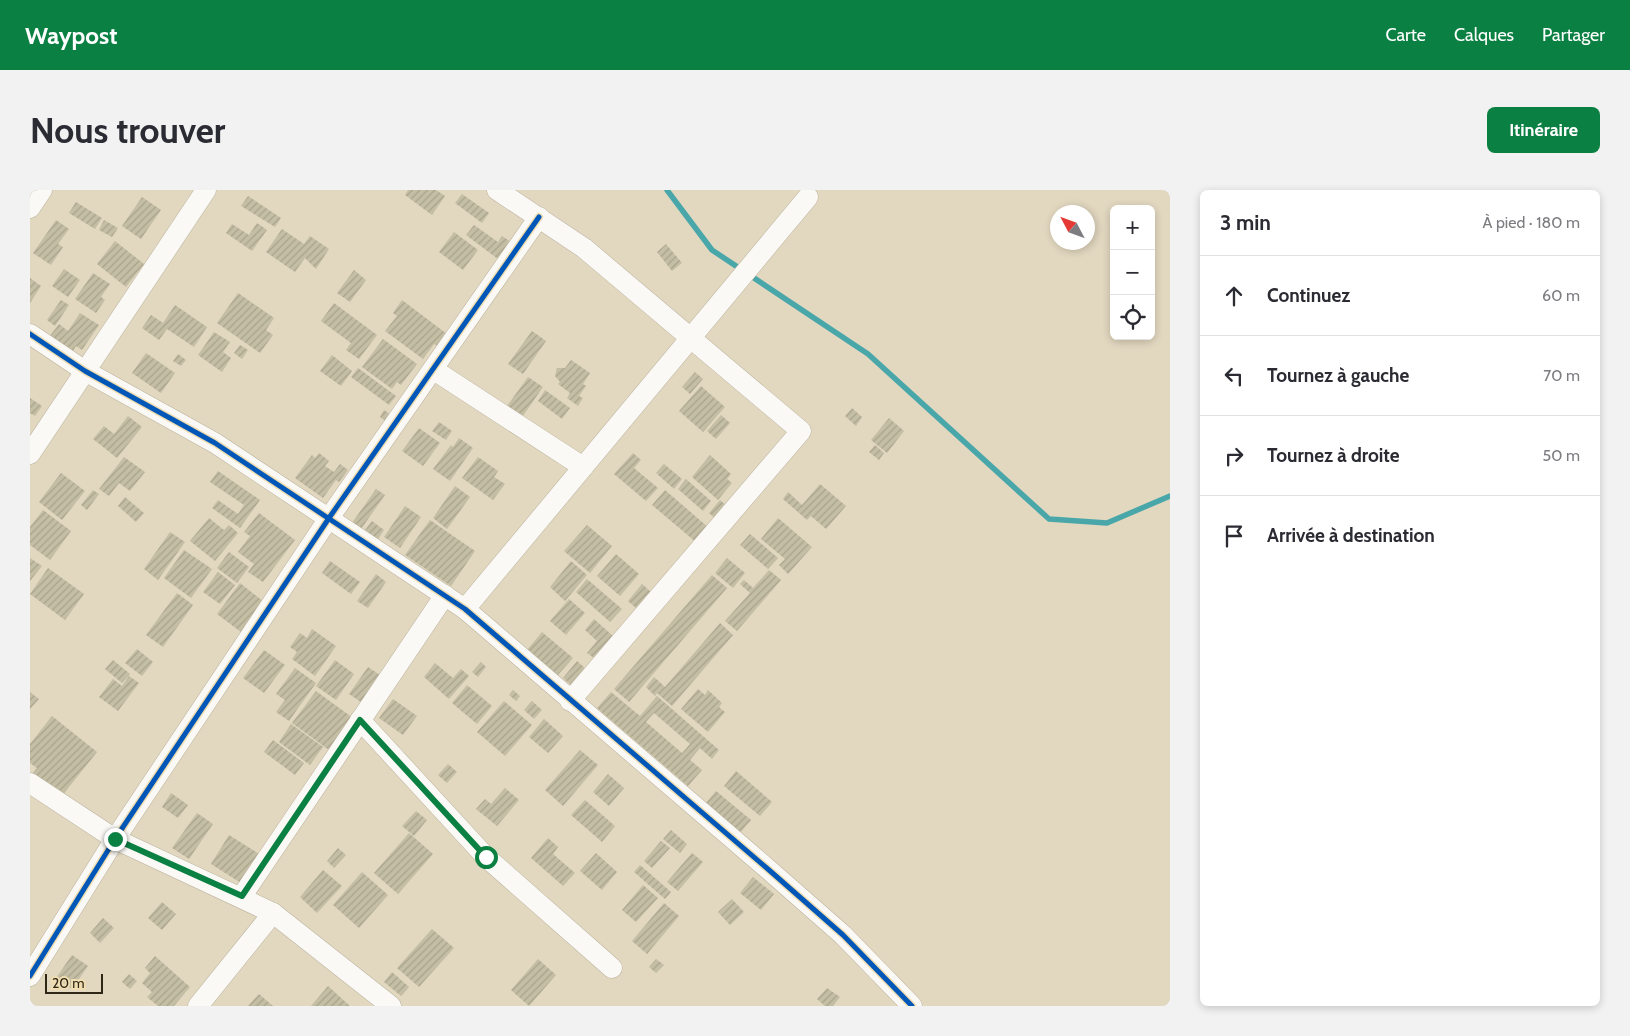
<!DOCTYPE html>
<html lang="fr">
<meta charset="utf-8">
<style>
:root{--surface:#fff;--page:#f2f2f3;--text:#2b2b33;--muted:#7c7c81;--line:#e1e1e2;--accent:#0b8043}
body{margin:0;font-family:Cabin,sans-serif;background:var(--page);color:var(--text)}
.controls{position:absolute;right:15px;top:15px;display:grid;overflow:hidden;border-radius:8px;box-shadow:0 2px 8px #0003}
.controls button{width:45px;height:45px;display:grid;place-items:center;padding:0;border:0;border-bottom:1px solid var(--line);background:var(--surface);color:var(--text);font:25px sans-serif}
.compass{position:absolute;left:1020px;top:15px;width:45px;height:45px;border-radius:50%;background:var(--surface);box-shadow:0 2px 8px #0003;rotate:311deg}
.scale{position:absolute;left:15px;bottom:12px;width:58px;box-sizing:border-box;padding-left:5px;border:2px solid #2e2716;border-top:0;font-size:14px;line-height:18px;white-space:nowrap;color:#2e2716;-webkit-text-stroke:4px #f0ddb1;paint-order:stroke}
.stop{position:absolute;width:15px;height:15px;margin:-11px;border:4px solid #0b8043;border-radius:50%;background:#fff}
.stop.end{background:#0b8043;border-color:#fff;box-shadow:0 1px 5px #0008}
.list{margin:0;padding:0;list-style:none}
h2{display:flex;justify-content:space-between;align-items:center;height:65px;margin:0;padding:0 20px;font-size:21px}
h2 small{font-size:16px;font-weight:400;color:var(--muted)}
.list li{display:grid;grid-template-columns:32px 1fr auto;gap:15px;align-items:center;box-sizing:border-box;height:80px;padding:0 20px;border-top:1px solid var(--line)}
.list b{display:block;font-size:19px;white-space:nowrap}
.list em{font-size:16px;font-style:normal;color:var(--muted)}
.icon{flex:none;width:28px;height:28px;fill:none;stroke:currentColor;stroke-width:2;stroke-linecap:round;stroke-linejoin:round}
.map{position:relative;flex:none;width:1140px;height:816px;overflow:hidden;border-radius:8px}
header{display:flex;align-items:center;gap:30px;box-sizing:border-box;height:70px;padding:0 25px;background:var(--accent);color:#fff}
header strong{font-size:24px}
nav{display:flex;gap:28px;margin-inline-start:auto;font-size:18px}
.intro{display:flex;align-items:center;justify-content:space-between;box-sizing:border-box;height:120px;padding:0 30px}
h1{margin:0;font-size:35px}
.button{padding:12px 22px;border-radius:8px;background:var(--accent);color:#fff;font-size:18px;font-weight:700}
main{display:flex;gap:30px;padding:0 30px}
aside{flex:1;background:var(--surface);border-radius:8px;box-shadow:0 2px 8px #0003}
.map>svg:first-child{display:block}
.lines{fill:none;stroke-linecap:round;stroke-linejoin:round}
.stream{stroke:#49a7aa;stroke-width:5.5}
.building{fill:url(#building-hatch);fill-rule:evenodd}
.minor-casing{stroke:#bcb4a1;stroke-width:21}
.minor{stroke:#fbf9f5;stroke-width:20}
.cycleway-casing{stroke:#f0ddb1;stroke-width:8}
.cycleway{stroke:#0057b8;stroke-width:5}
.route{stroke:#0b8043;stroke-width:6}
</style>
<header>
<strong>Waypost</strong>
<nav><a>Carte</a><a>Calques</a><a>Partager</a></nav>
</header>
<div class="intro"><h1>Nous trouver</h1><a class="button">Itinéraire</a></div>
<main>
<div class="map">
<svg width="1140" height="816" viewBox="0 0 1140 816">
<defs>
<pattern id="building-hatch" width="6" height="6" patternUnits="userSpaceOnUse" patternTransform="scale(1.25)"><rect width="6" height="6" fill="#c4bea4"/><path d="M-1 1l2-2M0 6l6-6M5 7l2-2" fill="none" stroke="#a9a38c"/></pattern>
</defs>
<rect width="100%" height="100%" fill="#e2d7bf"/>
<g class="lines">
<!-- stream -->
<path class="stream" d="M637,0L682,60L838,164L1019,329L1077,333L1140,306"/>
</g>
<!-- building -->
<g class="building">
<path d="M378,0H406L415,6L402,25L375,5Z"/>
<path d="M432,4L459,23L452,33L425,13Z"/>
<path d="M218,6L251,28L245,37L211,16Z"/>
<path d="M112,7L131,20L111,49L92,36Z"/>
<path d="M46,12L72,28L65,39L39,23Z"/>
<path d="M26,30L39,39L28,54L33,57L21,75L3,63Z"/>
<path d="M74,30L88,38L82,47L69,40Z"/>
<path d="M227,33L237,40L222,61L196,43L202,34L219,45Z"/>
<path d="M444,35L468,52L472,46L481,52L468,69L436,45Z"/>
<path d="M252,39L274,54L280,46L299,59L286,79L275,68L265,82L236,62Z"/>
<path d="M424,42L448,60L433,80L409,62Z"/>
<path d="M85,51L114,74L96,97L67,74Z"/>
<path d="M636,54L652,73L642,81L627,62Z"/>
<path d="M34,79L50,90L38,107L22,96Z"/>
<path d="M324,80L336,90L320,112L307,103Z"/>
<path d="M63,83L80,94L71,107L75,110L66,123L45,109Z"/>
<path d="M0,88L11,96L0,113Z"/>
<path d="M208,103L244,128L236,140L243,145L230,163L187,133Z"/>
<path d="M31,110L39,115L25,136L17,130Z"/>
<path d="M372,110L417,144L407,156L404,154L393,169L355,141L367,126L363,123Z"/>
<path d="M304,113L347,145L329,169L316,160L321,153L291,131Z"/>
<path d="M145,115L177,137L164,157L137,139L129,150L112,138L121,125L133,133Z"/>
<path d="M50,123L69,135L52,160L46,156L43,161L19,147L29,134L38,141Z"/>
<path d="M502,141L516,151L493,184L478,174Z"/>
<path d="M184,142L200,152L193,162L201,168L192,182L168,165Z"/>
<path d="M353,149L387,174L371,195L367,192L362,199L332,177Z"/>
<path d="M210,155L218,160L212,169L204,163Z"/>
<path d="M116,163L145,183L131,203L102,183Z"/>
<path d="M148,164L156,170L151,176L143,171Z"/>
<path d="M302,165L322,181L311,196L290,181Z"/>
<path d="M541,170L560,183L553,194L556,196L549,206L553,208L548,216L537,208L540,203L528,194L530,192L525,186L527,178H535Z"/>
<path d="M328,178L366,206L359,215L321,187Z"/>
<path d="M665,182L673,189L660,204L652,197Z"/>
<path d="M498,187L513,197L490,230L475,219Z"/>
<path d="M671,196L695,217L673,242L649,221Z"/>
<path d="M515,200L540,218L532,229L508,211Z"/>
<path d="M0,208L12,216L5,226L0,223Z"/>
<path d="M822,218L832,227L826,236L815,226Z"/>
<path d="M354,220L364,227L359,234L350,227Z"/>
<path d="M691,225L700,233L686,249L677,241Z"/>
<path d="M98,226L112,237L87,268L63,249L74,236L84,244Z"/>
<path d="M859,228L874,241L857,263L841,250Z"/>
<path d="M409,232L422,241L416,250L402,241Z"/>
<path d="M389,238L410,253L393,276L372,261Z"/>
<path d="M429,248L443,258L420,291L403,279L421,255L423,257Z"/>
<path d="M845,255L854,263L849,270L839,262Z"/>
<path d="M289,263L299,271L295,276L304,282L310,274L318,280L309,292L306,290L293,308L265,288L282,265L285,268Z"/>
<path d="M603,263L611,270L604,278L628,298L616,311L584,284Z"/>
<path d="M680,265L701,284L697,289L702,293L688,310L662,287Z"/>
<path d="M94,267L115,282L100,301L89,293L79,306L69,299Z"/>
<path d="M448,267L468,281L464,287L475,294L463,310L432,288Z"/>
<path d="M634,274L652,289L644,299L626,283Z"/>
<path d="M188,281L230,310L210,338L182,318L188,310L208,324L214,315L180,292Z"/>
<path d="M31,283L55,301L32,330L9,312Z"/>
<path d="M656,289L681,311L673,321L648,299Z"/>
<path d="M790,294L816,316L796,339L781,326L777,330L753,309L758,302L772,315Z"/>
<path d="M425,296L440,307L417,339L403,328Z"/>
<path d="M346,299L355,305L331,339L322,333Z"/>
<path d="M63,300L69,304L57,320L51,315Z"/>
<path d="M635,300L679,338L667,353L622,315Z"/>
<path d="M95,307L114,323L106,332L88,316Z"/>
<path d="M690,310L698,317L687,330L679,323Z"/>
<path d="M375,316L391,327L370,358L354,347Z"/>
<path d="M13,320L41,341L20,370L0,355V337Z"/>
<path d="M229,323L265,350L233,392L218,382L224,374L208,362L220,346L214,342Z"/>
<path d="M179,328L194,340L199,335L208,343L185,371L160,351Z"/>
<path d="M748,328L782,357L758,384L749,375L755,369L731,349Z"/>
<path d="M400,330L445,361L421,396L375,365Z"/>
<path d="M342,331L354,340L348,349L335,340Z"/>
<path d="M557,335L582,356L560,383L534,361Z"/>
<path d="M140,342L155,352L128,390L114,379Z"/>
<path d="M720,344L748,368L738,379L710,355Z"/>
<path d="M154,360L182,379L161,408L134,388Z"/>
<path d="M199,362L219,377L207,393L187,378Z"/>
<path d="M586,364L609,384L590,406L567,386Z"/>
<path d="M0,368L12,376L0,391Z"/>
<path d="M697,368L715,383L703,398L685,383Z"/>
<path d="M300,371L330,392L321,404L292,383Z"/>
<path d="M541,371L557,385L535,411L520,397Z"/>
<path d="M18,378L54,404L35,430L0,404Z"/>
<path d="M739,380L751,390L707,441L695,431L720,403L710,394L714,390L723,398Z"/>
<path d="M188,382L205,395L190,414L173,402Z"/>
<path d="M346,384L356,392L338,418L327,411Z"/>
<path d="M682,385L697,398L599,512L584,499Z"/>
<path d="M557,389L592,419L580,432L546,402Z"/>
<path d="M210,393L234,412L211,442L187,424Z"/>
<path d="M612,394L621,402L607,419L598,411Z"/>
<path d="M147,403L163,415L133,457L116,445Z"/>
<path d="M539,409L555,423L536,445L520,431Z"/>
<path d="M564,429L583,446L564,468L557,463L567,451L555,440Z"/>
<path d="M690,433L703,445L642,516L627,503L625,506L616,497L624,487L635,497Z"/>
<path d="M282,439L306,456L285,486L262,469L267,462L260,457L270,443L277,448Z"/>
<path d="M512,442L543,468L527,486L497,460Z"/>
<path d="M107,459L123,472L112,486L95,473Z"/>
<path d="M234,460L255,475L234,503L213,488Z"/>
<path d="M83,470L100,484L92,493L75,479Z"/>
<path d="M305,470L324,484L306,510L286,496Z"/>
<path d="M547,471L556,479L542,496L533,488Z"/>
<path d="M451,472L456,477L448,487L442,482Z"/>
<path d="M405,473L423,488L431,479L439,486L419,509L394,487Z"/>
<path d="M338,477L350,485L331,512L319,504Z"/>
<path d="M265,478L286,493L259,531L246,522L255,510L246,504Z"/>
<path d="M99,486L109,493L88,521L69,507L83,489L92,496Z"/>
<path d="M437,495L462,516L447,534L422,513Z"/>
<path d="M668,499L675,505L678,500L692,513L689,517L695,522L678,542L651,519Z"/>
<path d="M483,500L490,506L486,511L479,505Z"/>
<path d="M286,501L323,528L299,560L262,533Z"/>
<path d="M0,502L9,509L0,519Z"/>
<path d="M581,502L610,526L627,506L689,560L682,569L670,558L660,570L672,580L658,596L567,518ZM624,523L660,554L652,563L616,532Z"/>
<path d="M363,509L387,526L373,545L349,528Z"/>
<path d="M474,511L502,535L475,566L447,542Z"/>
<path d="M502,511L512,520L504,529L494,520Z"/>
<path d="M22,526L67,562L31,607L2,584L7,578L0,573V554Z"/>
<path d="M514,529L533,546L518,563L499,547Z"/>
<path d="M261,534L293,557L280,575L249,552Z"/>
<path d="M243,550L274,573L265,585L234,562Z"/>
<path d="M550,560L568,575L533,616L515,600Z"/>
<path d="M418,574L427,582L417,593L408,585Z"/>
<path d="M706,581L742,612L730,626L694,596Z"/>
<path d="M578,584L594,598L579,616L563,602Z"/>
<path d="M475,598L489,610L467,636L446,619L455,609L461,614Z"/>
<path d="M686,601L721,630L709,644L675,614Z"/>
<path d="M141,603L158,615L148,628L132,617Z"/>
<path d="M555,610L585,636L572,652L541,625Z"/>
<path d="M386,621L397,630L384,646L372,636Z"/>
<path d="M167,623L183,634L159,669L142,658Z"/>
<path d="M641,640L657,654L650,663L633,649Z"/>
<path d="M379,643L403,664L368,704L344,683Z"/>
<path d="M199,645L229,664L211,693L181,674Z"/>
<path d="M518,648L528,657L523,664L545,683L533,696L501,668Z"/>
<path d="M631,651L640,658L622,678L614,671Z"/>
<path d="M308,658L316,665L304,678L297,671Z"/>
<path d="M566,663L587,682L572,700L550,681Z"/>
<path d="M662,663L673,672L648,701L637,692Z"/>
<path d="M610,675L641,702L635,709L604,682Z"/>
<path d="M293,680L312,696L287,723L270,707Z"/>
<path d="M332,682L358,705L329,738L303,715Z"/>
<path d="M723,687L744,704L731,720L710,703Z"/>
<path d="M613,695L628,708L606,732L592,720Z"/>
<path d="M702,709L714,722L700,735L688,722Z"/>
<path d="M132,712L146,724L132,740L118,728Z"/>
<path d="M634,713L649,726L617,764L602,751Z"/>
<path d="M73,728L84,738L70,753L60,743Z"/>
<path d="M402,739L424,758L389,797L367,778Z"/>
<path d="M42,765L58,776L42,799L26,788Z"/>
<path d="M125,766L160,797L144,816H128L117,807L122,802L112,793L120,783L115,778Z"/>
<path d="M508,769L526,785L499,816L481,800Z"/>
<path d="M626,769L634,775L626,783L619,777Z"/>
<path d="M362,782L379,797L371,806L354,792Z"/>
<path d="M99,784L107,791L100,799L92,792Z"/>
<path d="M298,796L320,816H281Z"/>
<path d="M797,798L810,807L803,816H795L787,809Z"/>
<path d="M229,804L243,816H218Z"/>
</g>
<g class="lines">
<!-- minor casing -->
<g class="minor-casing">
<g id="minor">
<path d="M467,0L554,58L771,241L540,511"/>
<path d="M0,18L12,0"/>
<path d="M0,144L55,181L185,253L435,419L739,680L813,745L882,816"/>
<path d="M404,180L553,277"/>
<path d="M0,264L176,0"/>
<path d="M435,419L778,7"/>
<path d="M330,530L456,667L582,778"/>
<path d="M0,593L85,649L243,723L361,816"/>
<path d="M212,706L415,405"/>
<path d="M0,786L85,649L299,328L509,27"/>
<path d="M168,816L243,723"/>
</g>
</g>
<!-- minor -->
<use href="#minor" class="minor"/>
<!-- cycleway casing -->
<g class="cycleway-casing">
<g id="cycleway">
<path d="M0,144L55,181L185,253L435,419L739,680L813,745L882,816"/>
<path d="M0,786L85,649L299,328L509,27"/>
</g>
</g>
<!-- cycleway -->
<use href="#cycleway" class="cycleway"/>
</g>
<g class="lines">
<!-- route -->
<path class="route" d="M85,649L212,706L330,530L456,667"/>
</g>
</svg>
<div class="controls">
<button>+</button>
<button>−</button>
<button><svg class="icon" aria-label="locate" viewBox="0 0 24 24"><circle cx="12" cy="12" r="6"/><path d="M12 2v4M12 18v4M2 12h4M18 12h4"/></svg></button>
</div>
<svg class="compass" viewBox="-18 -18 36 36"><path d="M0-13l5 13h-10z" fill="#e53935"/><path d="M0 13l5-13h-10z" fill="#7c7c81"/></svg>
<div class="scale">20 m</div>
<div class="stop" style="left:456px;top:667px"></div>
<div class="stop end" style="left:85px;top:649px"></div>
</div>
<aside>
<h2>3 min<small>À pied · 180 m</small></h2>
<ul class="list">
<li><svg class="icon" aria-label="ahead" viewBox="0 0 24 24"><path d="M12 20V5M6 11l6-6 6 6"/></svg><div><b>Continuez</b></div><em>60 m</em></li>
<li><svg class="icon" aria-label="left" viewBox="0 0 24 24"><path d="M17 20v-9H6M10 6l-5 5 5 5"/></svg><div><b>Tournez à gauche</b></div><em>70 m</em></li>
<li><svg class="icon" aria-label="right" viewBox="0 0 24 24"><path d="M7 20v-9h11M14 6l5 5-5 5"/></svg><div><b>Tournez à droite</b></div><em>50 m</em></li>
<li><svg class="icon" aria-label="arrive" viewBox="0 0 24 24"><path d="M6 21V4h12l-3 4 3 4H6"/></svg><div><b>Arrivée à destination</b></div></li>
</ul>
</aside>
</main>
